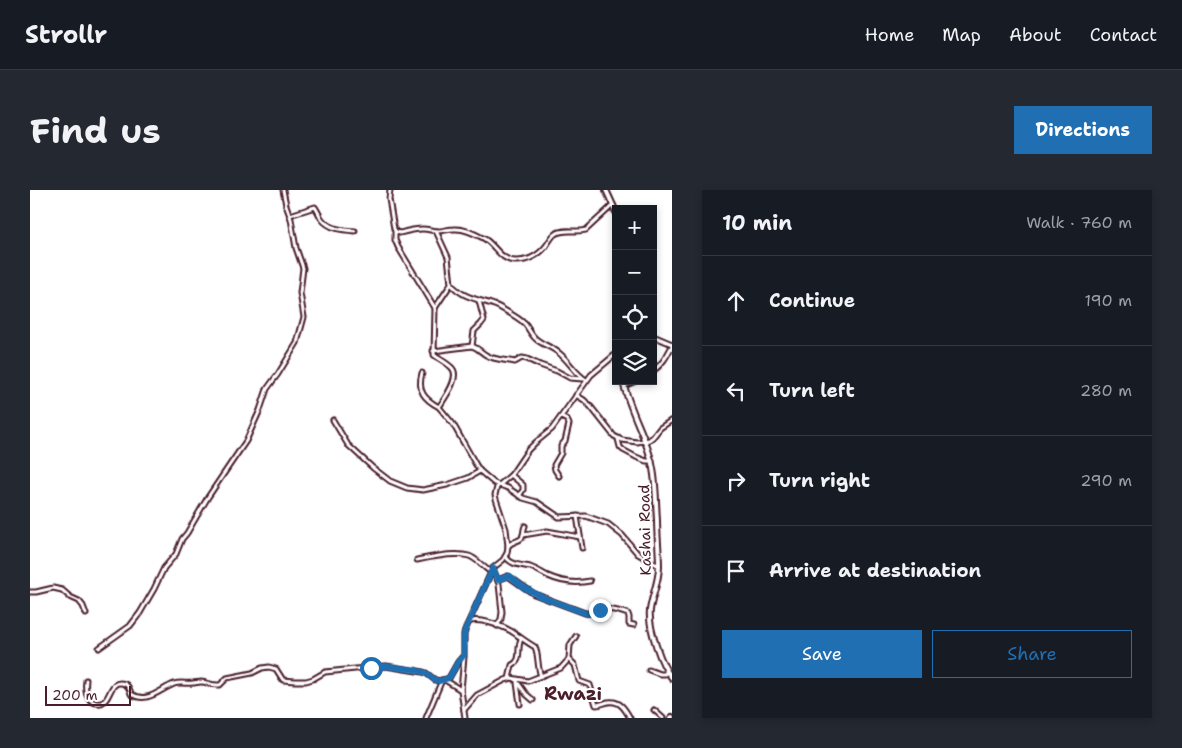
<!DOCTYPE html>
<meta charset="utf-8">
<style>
:root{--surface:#171b24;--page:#242831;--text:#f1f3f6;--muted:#9ea1a6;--line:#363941;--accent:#1f6fb2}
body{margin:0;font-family:"Shantell Sans",sans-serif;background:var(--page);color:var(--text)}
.controls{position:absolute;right:15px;top:15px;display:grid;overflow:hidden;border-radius:0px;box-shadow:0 2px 8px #0003}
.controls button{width:45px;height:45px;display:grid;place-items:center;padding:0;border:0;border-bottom:1px solid var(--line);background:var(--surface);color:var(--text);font:25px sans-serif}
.scale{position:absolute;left:15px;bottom:12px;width:86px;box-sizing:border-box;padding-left:5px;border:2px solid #4a1f2b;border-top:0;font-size:14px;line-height:18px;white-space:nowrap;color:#4a1f2b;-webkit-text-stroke:4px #fff;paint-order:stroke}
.stop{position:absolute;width:15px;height:15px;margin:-11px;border:4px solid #1f6fb2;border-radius:50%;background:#fff}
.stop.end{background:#1f6fb2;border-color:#fff;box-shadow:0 1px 5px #0008}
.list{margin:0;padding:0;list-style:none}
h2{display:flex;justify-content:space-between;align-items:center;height:65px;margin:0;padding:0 20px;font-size:21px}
h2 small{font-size:16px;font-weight:400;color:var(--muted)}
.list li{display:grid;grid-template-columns:32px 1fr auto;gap:15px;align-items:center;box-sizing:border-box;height:90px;padding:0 20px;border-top:1px solid var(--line)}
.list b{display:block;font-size:19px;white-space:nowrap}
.list em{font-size:16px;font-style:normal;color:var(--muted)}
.actions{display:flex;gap:10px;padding:15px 20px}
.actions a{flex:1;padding:11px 0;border:1px solid var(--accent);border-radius:0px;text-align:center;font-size:18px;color:var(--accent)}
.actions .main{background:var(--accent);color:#fff}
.icon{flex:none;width:28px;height:28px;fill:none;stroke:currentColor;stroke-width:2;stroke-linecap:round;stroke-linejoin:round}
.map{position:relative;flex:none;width:642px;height:528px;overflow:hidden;border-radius:0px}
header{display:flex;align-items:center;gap:30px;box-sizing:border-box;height:70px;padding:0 25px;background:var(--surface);border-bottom:1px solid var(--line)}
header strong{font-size:24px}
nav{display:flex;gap:28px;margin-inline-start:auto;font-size:18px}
.intro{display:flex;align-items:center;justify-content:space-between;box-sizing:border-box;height:120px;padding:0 30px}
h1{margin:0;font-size:35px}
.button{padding:12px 22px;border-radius:0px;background:var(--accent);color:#fff;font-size:18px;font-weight:700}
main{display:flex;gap:30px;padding:0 30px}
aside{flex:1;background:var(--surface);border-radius:0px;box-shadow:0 2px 8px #0003}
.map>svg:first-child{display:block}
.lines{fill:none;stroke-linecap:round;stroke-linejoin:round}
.minor-casing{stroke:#4a1f2b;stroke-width:7}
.tertiary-casing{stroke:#4a1f2b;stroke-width:8}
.minor{stroke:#fff;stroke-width:3}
.tertiary{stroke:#fff;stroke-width:4}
.route{stroke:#1f6fb2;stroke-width:6}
.labels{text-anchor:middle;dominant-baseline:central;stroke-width:4;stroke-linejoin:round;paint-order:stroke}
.street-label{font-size:15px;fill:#4a1f2b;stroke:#fff}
.quarter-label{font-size:18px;font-weight:bold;fill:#4a1f2b;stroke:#fff}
</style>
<header>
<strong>Strollr</strong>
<nav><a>Home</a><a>Map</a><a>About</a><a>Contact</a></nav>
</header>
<div class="intro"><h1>Find us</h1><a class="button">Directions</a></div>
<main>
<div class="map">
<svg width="642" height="528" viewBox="0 0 642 528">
<rect width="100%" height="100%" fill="#fff"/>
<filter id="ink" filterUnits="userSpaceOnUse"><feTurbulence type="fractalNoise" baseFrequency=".02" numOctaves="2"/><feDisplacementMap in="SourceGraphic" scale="10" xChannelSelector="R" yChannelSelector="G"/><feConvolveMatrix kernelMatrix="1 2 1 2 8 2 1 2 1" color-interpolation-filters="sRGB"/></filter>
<g filter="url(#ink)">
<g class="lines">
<!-- minor casing -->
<g class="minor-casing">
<g id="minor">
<path d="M360,0L359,9L364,39L366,42L370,43C377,41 385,39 393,39C398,39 403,41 408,41C413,41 418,39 424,39C434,38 444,43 453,48C465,54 470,71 486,71C498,71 509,65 516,56C519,52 521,47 525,44C534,38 546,43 556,40L583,15"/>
<path d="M260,25L285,17C287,20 289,24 291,28C299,39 312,40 325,41"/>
<path d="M365,41V50L368,57L405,118"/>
<path d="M406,41L418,67L421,94L405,118L404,165C409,169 416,172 421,177C432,186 414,209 409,217L423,234L446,275L450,281L464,293L478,298L493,308L507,312L529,327L556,326L578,334L592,345L608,364L629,376"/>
<path d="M421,94C435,110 451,109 469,117C477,122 488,127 495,134C499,139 501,145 506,149C513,155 522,157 529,163C540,172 544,182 556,190"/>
<path d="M623,146L642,154"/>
<path d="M442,156L444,141L451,134L454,130L449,111"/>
<path d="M403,161L442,156C448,158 451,162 456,165C464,170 476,170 485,172L492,168L497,169L510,175L527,181L540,188L553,189"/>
<path d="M623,181C632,175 637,166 642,156"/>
<path d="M392,183C387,201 394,209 409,217"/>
<path d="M594,196L606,191"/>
<path d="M546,205L554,210L561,217L584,246L592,250L607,252L619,250L623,247L630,238L642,230"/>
<path d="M303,230L318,255L343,278L360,291L377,298L393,300L417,295L438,288L450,281"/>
<path d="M588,249L590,257L593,260L606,267L616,271H622"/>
<path d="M481,285L493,295V300L489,306"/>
<path d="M529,286L525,280L524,275L531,263V256L535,251L539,234L537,230L531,227"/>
<path d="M547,326L552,358"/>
<path d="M493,345L517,341L550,347"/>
<path d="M478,356C482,351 488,352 492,348C494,345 493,340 495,336"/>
<path d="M476,367C481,375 491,375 500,377C506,379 512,383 518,386C531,392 545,394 560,391"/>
<path d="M387,370C400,367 426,362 439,366C446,368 452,376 458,380"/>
<path d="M463,379L469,394L472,422L471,429L467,436"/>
<path d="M468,390L478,386L504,404L555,423C561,424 566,421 572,420C581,418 590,421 598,424L599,427V434L604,435"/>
<path d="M0,402H6L23,398L32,400L40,407L49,411L53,416L56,424"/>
<path d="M439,432C448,427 472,436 481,441C489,446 496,452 505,457C509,466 507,477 511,486"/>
<path d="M69,458L100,436L110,423L124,399L134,378L146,364L152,349L157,343L178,307L216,251L230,220L237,199L248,184L267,153L274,127L270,103L273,78L266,58L261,29L256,15L253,0"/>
<path d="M434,467L431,500L435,528"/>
<path d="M539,469L545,475L549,491L560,495L566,515C570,515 574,513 578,512C590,510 595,519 600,528"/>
<path d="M619,480L630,484H635L636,482"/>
<path d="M479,489L482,475C493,470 486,460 491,449"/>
<path d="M56,490C55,498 55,510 66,513C68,513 71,514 73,512C81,508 80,488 95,494C99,496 100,500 101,504C117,514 129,500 144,494C150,492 157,494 163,493C164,493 170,492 171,492C178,492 181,496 190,495L197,488L222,483L232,478L239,477L246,479L253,490L265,491H276L283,489L295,482L356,476L393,482L396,483L405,490L410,491L419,488L428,472L434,465V444L436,438L463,378L473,370L477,363L478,356L476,339L466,309L465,305L467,297L481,285L498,260L505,253L522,239L561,185L586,164"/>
<path d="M415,490L431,500"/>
<path d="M486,490L496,504L503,510"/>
<path d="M487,493L490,514"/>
<path d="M434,520L447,505L475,490L481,488L498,491L531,478L539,469L540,455L546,446"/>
<path d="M624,520L633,528"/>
<path d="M396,528L412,490"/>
</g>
</g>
<!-- tertiary casing -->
<g class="tertiary-casing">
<g id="tertiary">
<path d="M576,0L586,22"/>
<path d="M593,191C600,224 620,252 624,285C626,300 626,315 627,330C627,346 629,361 629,376C629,392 622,405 620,420C618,437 631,476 642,488"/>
<path d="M641,528L642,527"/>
</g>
</g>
<!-- minor -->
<use href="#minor" class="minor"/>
<!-- tertiary -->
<use href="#tertiary" class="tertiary"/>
</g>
</g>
<g class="lines" filter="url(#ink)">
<!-- route -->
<path class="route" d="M341,478L356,476L386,480L396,483L405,490L410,491L419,488L428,472L434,465V444L436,438L463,378L468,390L478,386H480L493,397L512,407L558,424L570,420"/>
</g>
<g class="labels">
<!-- street labels -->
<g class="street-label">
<text transform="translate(615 340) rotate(-91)">Kashai Road</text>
</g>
<!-- quarter labels -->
<g class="quarter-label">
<text x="543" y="504">Rwazi</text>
</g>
</g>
</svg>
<div class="controls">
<button>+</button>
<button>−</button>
<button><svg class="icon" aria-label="locate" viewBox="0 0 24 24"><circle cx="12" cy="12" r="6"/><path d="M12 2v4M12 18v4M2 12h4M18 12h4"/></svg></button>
<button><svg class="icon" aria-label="layers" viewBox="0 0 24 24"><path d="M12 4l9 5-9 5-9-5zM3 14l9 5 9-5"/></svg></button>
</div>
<div class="scale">200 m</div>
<div class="stop" style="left:341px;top:478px"></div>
<div class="stop end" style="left:570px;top:420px"></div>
</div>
<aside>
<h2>10 min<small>Walk · 760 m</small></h2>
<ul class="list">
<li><svg class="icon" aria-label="ahead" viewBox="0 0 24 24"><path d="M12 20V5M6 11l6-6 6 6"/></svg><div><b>Continue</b></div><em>190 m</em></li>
<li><svg class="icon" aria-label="left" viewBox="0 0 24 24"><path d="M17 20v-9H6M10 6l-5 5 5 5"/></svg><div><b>Turn left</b></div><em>280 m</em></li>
<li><svg class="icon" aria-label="right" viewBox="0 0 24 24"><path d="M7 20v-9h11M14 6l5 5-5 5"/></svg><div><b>Turn right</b></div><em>290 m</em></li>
<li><svg class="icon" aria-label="arrive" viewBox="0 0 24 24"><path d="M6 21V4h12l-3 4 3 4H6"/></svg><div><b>Arrive at destination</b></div></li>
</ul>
<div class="actions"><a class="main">Save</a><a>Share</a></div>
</aside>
</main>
